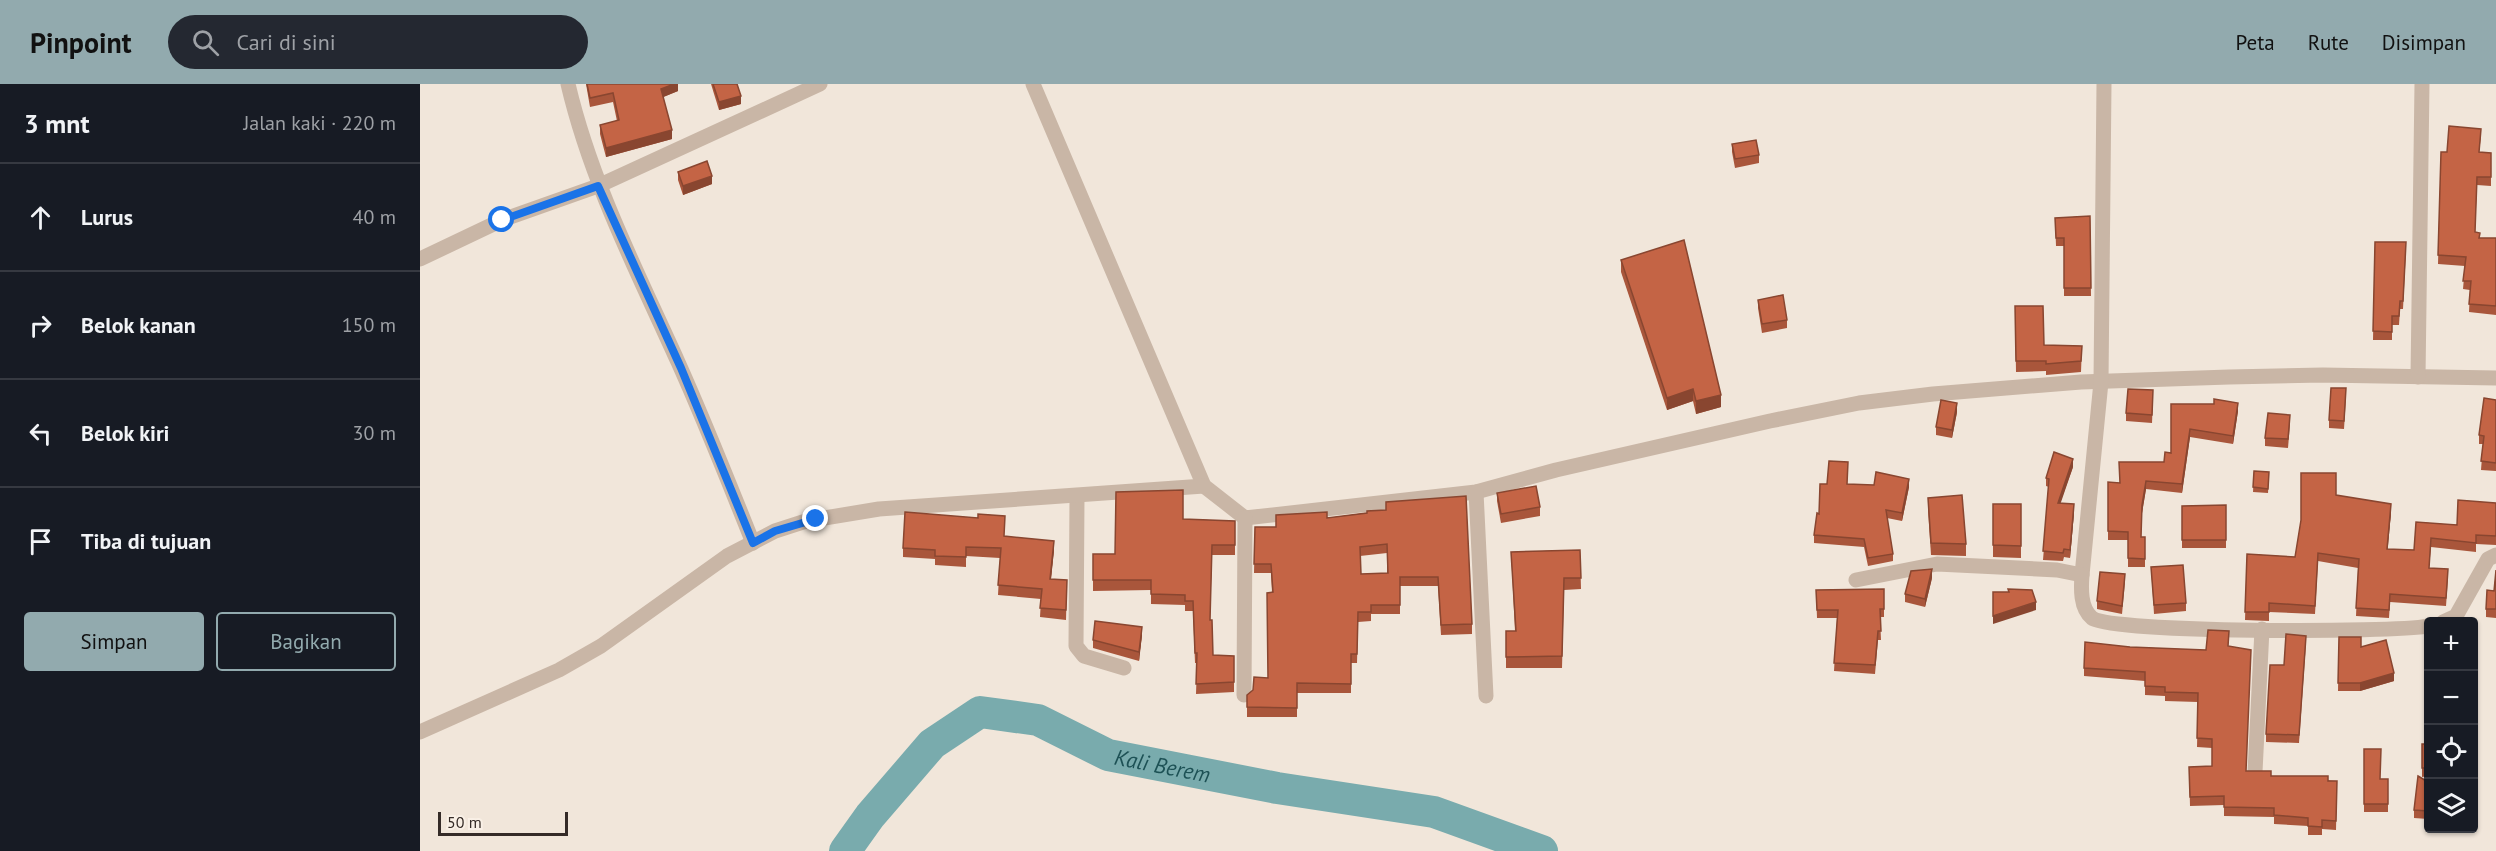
<!DOCTYPE html>
<html lang="id">
<meta charset="utf-8">
<style>
:root{--surface:#171b24;--page:#242831;--text:#f1f3f6;--muted:#9ea1a6;--line:#363941;--accent:#92aaae}
body{margin:0;font-family:"PT Sans",sans-serif;background:var(--page);color:var(--text)}
.controls{position:absolute;right:18px;bottom:18px;display:grid;overflow:hidden;border-radius:6px;box-shadow:0 2px 4px #0004}
.controls button{width:54px;height:54px;display:grid;place-items:center;padding:0;border:0;border-bottom:2px solid var(--line);background:var(--surface);color:var(--text);font:30px sans-serif}
.scale{position:absolute;left:18px;bottom:15px;width:130px;box-sizing:border-box;padding-left:6px;border:3px solid #352b27;border-top:0;font-size:16px;line-height:21px;white-space:nowrap;color:#352b27;-webkit-text-stroke:4px #f9f0e6;paint-order:stroke}
.stop{position:absolute;width:18px;height:18px;margin:-14px;border:4px solid #1a73e8;border-radius:50%;background:#fff}
.stop.end{background:#1a73e8;border-color:#fff;box-shadow:0 2px 6px #0008}
.list{margin:0;padding:0;list-style:none}
h2{display:flex;justify-content:space-between;align-items:center;height:78px;margin:0;padding:0 24px;font-size:26px}
h2 small{font-size:20px;font-weight:400;color:var(--muted)}
.list li{display:grid;grid-template-columns:39px 1fr auto;gap:18px;align-items:center;box-sizing:border-box;height:108px;padding:0 24px;border-top:2px solid var(--line)}
.list b{display:block;font-size:22px;white-space:nowrap}
.list em{font-size:20px;font-style:normal;color:var(--muted)}
.actions{display:flex;gap:12px;padding:18px 24px}
.actions a{flex:1;padding:14px 0;border:2px solid var(--accent);border-radius:6px;text-align:center;font-size:21px;color:var(--accent)}
.actions .main{background:var(--accent);color:#111}
.icon{flex:none;width:33px;height:33px;fill:none;stroke:currentColor;stroke-width:2;stroke-linecap:round;stroke-linejoin:round}
.map{position:relative;flex:none;width:2076px;height:767px;overflow:hidden}
header{display:flex;align-items:center;gap:36px;box-sizing:border-box;height:84px;padding:0 30px;background:var(--accent);color:#111}
header strong{font-size:28px}
nav{display:flex;gap:33px;margin-inline-start:auto;font-size:21px}
.search{width:420px;height:54px;background:var(--page);display:flex;align-items:center;gap:15px;box-sizing:border-box;padding:0 21px;border-radius:33px;color:var(--muted);font-size:22px}
main{display:flex}
aside{flex:1;background:var(--surface)}
.map>svg:first-child{display:block}
.lines{fill:none;stroke-linecap:round;stroke-linejoin:round}
.river{stroke:#79abad;stroke-width:32}
.minor{stroke:#c9b6a6;stroke-width:15}
.wall{fill:#a9563b;fill-rule:evenodd}
.shaded-wall{fill:#894630}
.building{fill:#c46445;stroke:#894630;stroke-width:1.5;fill-rule:evenodd}
.route{stroke:#1a73e8;stroke-width:8}
.labels{text-anchor:middle;dominant-baseline:central;stroke-width:4.5;stroke-linejoin:round;paint-order:stroke}
.water-label{font-size:22px;font-style:italic;fill:#1d5155;stroke:#f9f0e6}
</style>
<header>
<strong>Pinpoint</strong>
<div class="search"><svg class="icon" aria-label="search" viewBox="0 0 24 24"><circle cx="10" cy="10" r="6"/><path d="M15 15l6 6"/></svg>Cari di sini</div>
<nav><a>Peta</a><a>Rute</a><a>Disimpan</a></nav>
</header>
<main>
<aside>
<h2>3 mnt<small>Jalan kaki · 220 m</small></h2>
<ul class="list">
<li><svg class="icon" aria-label="ahead" viewBox="0 0 24 24"><path d="M12 20V5M6 11l6-6 6 6"/></svg><div><b>Lurus</b></div><em>40 m</em></li>
<li><svg class="icon" aria-label="right" viewBox="0 0 24 24"><path d="M7 20v-9h11M14 6l5 5-5 5"/></svg><div><b>Belok kanan</b></div><em>150 m</em></li>
<li><svg class="icon" aria-label="left" viewBox="0 0 24 24"><path d="M17 20v-9H6M10 6l-5 5 5 5"/></svg><div><b>Belok kiri</b></div><em>30 m</em></li>
<li><svg class="icon" aria-label="arrive" viewBox="0 0 24 24"><path d="M6 21V4h12l-3 4 3 4H6"/></svg><div><b>Tiba di tujuan</b></div></li>
</ul>
<div class="actions"><a class="main">Simpan</a><a>Bagikan</a></div>
</aside>
<div class="map">
<svg width="2076" height="767" viewBox="0 0 2076 767">
<rect width="100%" height="100%" fill="#f1e6da"/>
<g class="lines">
<!-- river -->
<path class="river" id="s1" d="M425,767L450,732L512,660L560,628L618,636L688,671L857,704L1014,728L1122,767"/>
<!-- minor -->
<g class="minor">
<path d="M148,0C171,98 217,187 258,278C285,338 309,399 333,459"/>
<path d="M613,0L784,402L825,434L1056,408L1136,386L1350,337L1439,319L1513,310L1661,298L1809,293L1903,291L2076,294"/>
<path d="M0,175L82,136L178,102L400,0"/>
<path d="M1998,293L2002,0"/>
<path d="M1056,408L1066,612"/>
<path d="M657,413L656,562L664,572L704,584"/>
<path d="M1662,491L1681,298L1684,0"/>
<path d="M1436,496L1517,480L1637,486L1662,491C1661,504 1660,524 1672,534C1691,549 1973,549 2008,542"/>
<path d="M2023,538L2036,532L2068,475L2076,471"/>
<path d="M824,611L825,434"/>
<path d="M0,648L139,586L181,562L307,472L355,447L386,437L459,425L784,402"/>
<path d="M1835,688L1842,545"/>
</g>
</g>
<!-- wall -->
<g class="wall">
<path d="M166,0H258V7L243,13L252,55L186,73L180,50V41L197,37L193,18L170,23Z"/>
<path d="M291,0H317L321,20L299,26Z"/>
<path d="M2061,53L2059,68L2071,69V102L2057,101L2055,148L2060,154H2076V231L2049,228L2050,206L2043,205L2045,182L2018,180L2021,68H2027Z"/>
<path d="M1312,60L1339,71V79L1315,84L1312,68Z"/>
<path d="M258,88L292,100L263,111L258,96Z"/>
<path d="M1670,132L1671,212H1644V162H1636L1635,134Z"/>
<path d="M1955,158L1986,166L1983,225H1980L1979,241H1972V256H1953Z"/>
<path d="M1201,176L1301,323L1276,330L1273,317L1247,326L1201,188Z"/>
<path d="M1338,216L1367,236V244L1342,249L1338,224Z"/>
<path d="M1595,222L1624,261L1662,262L1661,288L1626,291V287L1596,288Z"/>
<path d="M1926,313L1924,345L1909,344V336Z"/>
<path d="M1733,314L1732,339L1706,337V329Z"/>
<path d="M2076,316V387L2061,386L2063,360H2059V351Z"/>
<path d="M1751,320L1818,327L1813,360L1770,353L1762,409L1726,405L1722,429L1721,453H1725V483H1708V456H1688V398L1699,399L1744,378L1751,369Z"/>
<path d="M1537,328L1532,354L1516,351V343Z"/>
<path d="M1870,340L1868,364L1845,362V354Z"/>
<path d="M1653,383L1640,419L1654,429L1650,474L1644,473L1643,477L1623,476L1629,403L1626,402V394Z"/>
<path d="M1428,386L1427,400L1489,403L1482,437L1467,434L1473,470V477L1448,482L1444,463L1394,459V451L1399,430L1407,400Z"/>
<path d="M1834,387L1849,388L1848,409L1833,408Z"/>
<path d="M1077,409L1120,423V432L1081,439L1077,417Z"/>
<path d="M1916,411L1971,429L1967,465L1994,466L1996,438L2037,441L2076,419V461L2056,460V468L2011,463L2009,484L2028,494L2026,522L1970,518L1969,534L1936,532L1938,484L1898,477L1895,530L1849,528V537L1825,536L1827,470L1875,473Z"/>
<path d="M1508,414L1546,460V472L1511,471L1508,426Z"/>
<path d="M966,418L1052,540V550L1021,551L1018,502H980V530H951V537L938,538L937,579H931V609H877V633H827V611L848,594L852,508L851,489H834L835,443H856L907,434L966,426ZM967,469V489L941,490L940,472Z"/>
<path d="M1573,420H1601V474L1573,473Z"/>
<path d="M1806,421V464H1762V422Z"/>
<path d="M763,435L815,437V471H792L790,536L793,571L814,572V608L776,610L777,579H775L773,527H765V521L731,520V506L673,507V470H695Z"/>
<path d="M584,452L634,466L631,495L647,496L646,536L620,533L621,515L578,511L580,474L546,472V483L515,481V475L483,473V464Z"/>
<path d="M1160,466L1161,505L1144,506L1142,584H1086V547H1095L1091,468Z"/>
<path d="M1731,483L1766,519V527L1734,530Z"/>
<path d="M2076,486V534L2066,533V525L2074,507Z"/>
<path d="M1512,494L1505,523L1485,518V510Z"/>
<path d="M1705,498L1702,530L1677,525V517Z"/>
<path d="M1464,505V533H1460L1461,556H1458L1455,590L1414,587L1417,534H1397L1396,506Z"/>
<path d="M722,551L719,577L673,564V556Z"/>
<path d="M1919,553L1974,597L1940,607H1918Z"/>
<path d="M1809,555L1808,562L1826,687L1851,692L1917,697L1916,746L1902,745V751H1888V742L1854,740V733L1804,732V721L1770,722L1769,683L1792,682V664L1777,663L1778,618L1745,617V612L1725,611V597L1664,592V584L1710,563L1786,566Z"/>
<path d="M1886,559L1879,659L1846,658V650L1864,581Z"/>
<path d="M2002,660H2008V692L2002,693Z"/>
<path d="M1944,665L1960,695H1968V728H1944Z"/>
<path d="M2008,698V735L1994,734V726Z"/>
</g>
<!-- shaded-wall -->
<g class="shaded-wall">
<path d="M254,0H258V7L241,14V5Z"/>
<path d="M321,12V20L299,26V18Z"/>
<path d="M252,46V55L186,73V64Z"/>
<path d="M292,92V100L263,111V102Z"/>
<path d="M1273,305V317L1247,326V314Z"/>
<path d="M1301,311V323L1276,330V317Z"/>
<path d="M1537,319V328L1532,354V346Z"/>
<path d="M1818,319V327L1813,360V352Z"/>
<path d="M1770,345V353L1762,409V400Z"/>
<path d="M1653,375V383L1638,427V419Z"/>
<path d="M1489,395V403L1482,437V429Z"/>
<path d="M1726,397V405L1722,429V421Z"/>
<path d="M1654,420V429L1650,474V466Z"/>
<path d="M1971,420V429L1967,473V465Z"/>
<path d="M634,457V466L630,504V495Z"/>
<path d="M1512,485V494L1505,523V515Z"/>
<path d="M1616,518V526L1573,540V532Z"/>
<path d="M722,543V551L719,577V568Z"/>
<path d="M1974,589V597L1940,607V599Z"/>
</g>
<!-- building -->
<g class="building">
<path d="M167,0H254L241,5L252,46L186,64L180,41L199,36L193,9L170,14Z"/>
<path d="M293,0H317L321,12L299,18Z"/>
<path d="M2029,42L2061,45L2059,68L2071,69V93H2057L2055,148L2060,149L2059,154H2076V222L2049,220L2051,197H2043L2046,173L2018,171L2021,68H2027Z"/>
<path d="M1336,56L1339,71L1315,75L1312,60Z"/>
<path d="M287,77L292,92L263,102L258,88Z"/>
<path d="M1670,132L1671,204H1644V154H1636L1635,134Z"/>
<path d="M1264,156L1301,311L1276,317L1273,305L1247,314L1201,176Z"/>
<path d="M1955,158H1986L1983,217H1980L1979,232H1972V248L1953,247Z"/>
<path d="M1363,211L1367,236L1342,240L1338,216Z"/>
<path d="M1595,222H1623L1624,261L1662,262L1661,277L1626,280V277H1596Z"/>
<path d="M1911,304H1926L1924,337L1909,336Z"/>
<path d="M1708,305L1733,306L1732,331L1706,329Z"/>
<path d="M2064,314L2076,316V379L2061,377L2064,352L2059,351Z"/>
<path d="M1794,315L1818,319L1813,352L1770,345L1762,400L1726,397L1722,421L1721,453H1725V475L1708,474V448L1688,447V398L1700,399L1699,378H1744L1745,368L1751,369V320H1794Z"/>
<path d="M1521,316L1537,319L1532,346L1516,343Z"/>
<path d="M1848,329L1870,331L1868,355L1845,354Z"/>
<path d="M1634,368L1653,375L1638,419L1654,420L1650,466L1644,465L1643,469L1623,467L1629,395L1626,394Z"/>
<path d="M1409,377L1428,378L1427,400L1454,401L1456,388L1489,395L1482,429L1466,426L1473,470L1448,474L1444,455L1394,451L1397,429L1399,430L1400,400H1407Z"/>
<path d="M1834,387L1849,388L1848,405L1833,403Z"/>
<path d="M1881,389H1916V411L1971,420L1967,465L1994,466L1996,438L2037,441L2038,416L2076,419V452L2056,451V459L2011,454L2009,484L2028,485L2026,514L1970,510L1969,526L1936,524L1939,475L1898,469L1895,522L1849,519V528H1825L1827,470L1875,473L1881,436Z"/>
<path d="M1116,402L1120,423L1081,430L1077,409Z"/>
<path d="M763,406V435L815,437V461H792L790,536H792L793,571L814,572V598L776,600L777,569H775L773,517H765V511L731,510V496H673V470H695L696,408Z"/>
<path d="M1542,411L1546,460L1511,459L1508,414Z"/>
<path d="M1046,412L1052,540L1021,541L1018,493H980V521H951V528H938L937,570H931V600L877,599V624L827,623V611L833,606L834,593L848,594L847,509L853,508L851,480H834L835,443H856V431L907,428V434L947,429V427L966,426V418ZM967,460L968,489L941,490L940,463Z"/>
<path d="M1573,420H1601V462L1573,461Z"/>
<path d="M1806,421V456H1762V422Z"/>
<path d="M485,428L558,434V430L585,432L584,452L634,457L630,495L647,496L646,526L620,524L622,505L578,501L581,464L546,463V473L515,472V466L483,464Z"/>
<path d="M1160,466L1161,494H1144L1142,572L1086,573V547H1096L1091,468Z"/>
<path d="M1763,481L1766,519L1734,521L1731,483Z"/>
<path d="M1512,485L1505,515L1485,510L1491,487Z"/>
<path d="M2076,486V525H2066L2067,506L2074,507Z"/>
<path d="M1680,488L1705,490L1702,522L1677,517Z"/>
<path d="M1464,505V525H1460L1461,547H1458L1455,581L1414,579L1418,526H1397L1396,506Z"/>
<path d="M1588,505L1612,506L1616,518L1573,532V508H1589Z"/>
<path d="M675,537L722,543L719,568L673,556Z"/>
<path d="M1788,546L1809,547L1808,562L1831,566L1826,687H1851V692H1908V697H1917L1916,737L1902,736V743L1888,742V734L1854,731V724L1804,723V712L1770,713L1769,683L1792,682V655L1777,654L1778,609L1745,608V603L1725,602V588L1664,584L1665,558L1710,563L1786,566Z"/>
<path d="M1866,550L1886,552L1879,651L1846,650L1850,581H1864Z"/>
<path d="M1919,553H1941V563L1966,556L1974,589L1940,599H1918Z"/>
<rect x="2002" y="660" width="6" height="24"/>
<path d="M1944,665H1961L1960,695H1968V720H1944Z"/>
<path d="M1998,692L2008,698V727L1994,726Z"/>
</g>
<g class="lines">
<!-- route -->
<path class="route" d="M82,136L178,102L261,284L333,459L355,447L396,435"/>
</g>
<g class="labels">
<!-- water labels -->
<g class="water-label">
<text stroke="none"><textPath href="#s1" startOffset="388">Kali Berem</textPath></text>
</g>
</g>
</svg>
<div class="controls">
<button>+</button>
<button>−</button>
<button><svg class="icon" aria-label="locate" viewBox="0 0 24 24"><circle cx="12" cy="12" r="6"/><path d="M12 2v4M12 18v4M2 12h4M18 12h4"/></svg></button>
<button><svg class="icon" aria-label="layers" viewBox="0 0 24 24"><path d="M12 4l9 5-9 5-9-5zM3 14l9 5 9-5"/></svg></button>
</div>
<div class="scale">50 m</div>
<div class="stop" style="left:82px;top:136px"></div>
<div class="stop end" style="left:396px;top:435px"></div>
</div>
</main>
